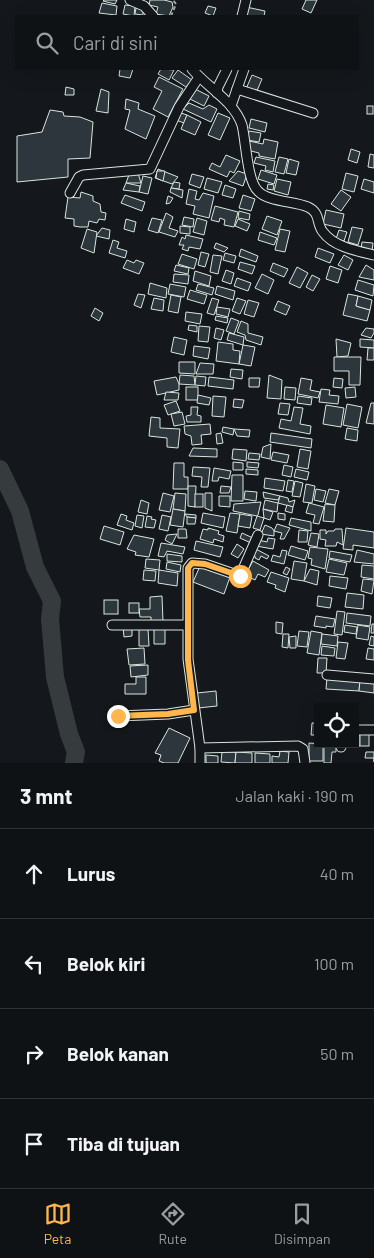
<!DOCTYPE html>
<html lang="id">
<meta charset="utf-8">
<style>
:root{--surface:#0f1215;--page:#181b1e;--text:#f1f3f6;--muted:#9b9ea0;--line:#2f3234;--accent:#ffb74d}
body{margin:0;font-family:Barlow,sans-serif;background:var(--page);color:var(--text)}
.controls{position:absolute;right:15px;bottom:15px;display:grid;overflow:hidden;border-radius:0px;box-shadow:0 5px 20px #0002}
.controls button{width:45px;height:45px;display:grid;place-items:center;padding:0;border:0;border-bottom:1px solid var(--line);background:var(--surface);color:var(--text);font:25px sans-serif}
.stop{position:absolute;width:15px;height:15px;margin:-11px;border:4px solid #ffb74d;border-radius:50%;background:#fff}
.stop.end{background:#ffb74d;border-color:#fff;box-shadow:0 1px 5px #0008}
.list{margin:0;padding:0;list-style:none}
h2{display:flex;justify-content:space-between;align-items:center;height:65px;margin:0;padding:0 20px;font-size:21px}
h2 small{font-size:16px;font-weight:400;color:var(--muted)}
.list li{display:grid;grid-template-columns:32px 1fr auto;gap:15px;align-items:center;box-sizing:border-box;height:90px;padding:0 20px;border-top:1px solid var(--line)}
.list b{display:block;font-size:19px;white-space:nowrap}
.list em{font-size:16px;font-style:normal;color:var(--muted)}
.icon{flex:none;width:28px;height:28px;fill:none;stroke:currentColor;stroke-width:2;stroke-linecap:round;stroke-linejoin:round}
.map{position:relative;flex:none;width:374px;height:763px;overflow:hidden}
.search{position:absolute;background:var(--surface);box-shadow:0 5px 20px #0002;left:15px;right:15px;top:15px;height:55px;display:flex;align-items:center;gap:12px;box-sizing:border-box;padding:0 18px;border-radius:0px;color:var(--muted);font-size:19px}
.sheet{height:425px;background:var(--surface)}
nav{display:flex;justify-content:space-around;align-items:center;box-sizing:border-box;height:70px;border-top:1px solid var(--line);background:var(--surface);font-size:14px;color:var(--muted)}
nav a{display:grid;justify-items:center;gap:2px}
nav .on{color:var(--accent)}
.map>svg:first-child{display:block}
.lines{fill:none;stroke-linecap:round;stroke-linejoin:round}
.river{stroke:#363b3e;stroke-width:18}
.building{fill:#2c363c;stroke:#d8e6dc}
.minor-casing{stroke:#d8e6dc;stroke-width:11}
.path{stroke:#9da8a2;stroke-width:2;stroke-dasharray:4 2.5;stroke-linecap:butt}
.minor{stroke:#14181c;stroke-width:9}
.route{stroke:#ffb74d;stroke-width:6}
</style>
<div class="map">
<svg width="374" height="763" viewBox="0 0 374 763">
<rect width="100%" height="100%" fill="#14181c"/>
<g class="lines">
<!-- river -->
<path class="river" d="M0,469L20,511L35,567L52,601L50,619L55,677L69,734L76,752L74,763"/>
</g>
<!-- building -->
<g class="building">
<path d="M104,0H117L115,4L103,1Z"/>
<path d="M150,0H164L172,2L173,7L169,16L156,14L158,7L149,5Z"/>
<path d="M306,0H317L311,13L302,9Z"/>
<path d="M102,3L117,6L116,15L99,13Z"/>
<path d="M125,5L135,6L134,16L123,14Z"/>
<path d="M208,6L216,8L213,16L205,13Z"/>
<path d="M246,7L265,11L264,16H244Z"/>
<path d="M136,8L143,9V15L135,14Z"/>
<path d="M120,69H133L130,78L119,76Z"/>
<path d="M161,69L174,70L169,80L158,74Z"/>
<path d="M178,70L192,80L186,87L172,78Z"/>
<path d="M252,75L262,79L256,93L246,89Z"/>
<path d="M159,77L183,89L168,117L153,109L162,91L154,87Z"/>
<path d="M66,87L74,89V95H65Z"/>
<path d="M101,89L109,92L108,113L96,111Z"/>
<path d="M195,89L209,96L204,106L190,99Z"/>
<path d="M126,99L139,103L138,109L155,116L146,139L125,129L130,110L125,109Z"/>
<path d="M189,103L203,109L209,105L217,109L211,122L183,109Z"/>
<rect x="367" y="106" width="6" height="8"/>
<path d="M50,110L63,112L64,116L80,117L93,122L90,158L68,159V177L17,182V136L42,132Z"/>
<path d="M181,113L187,115L184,123L176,120Z"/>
<path d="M218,113L230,118L220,140L208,135Z"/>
<path d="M187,115L201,122L195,135L181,129Z"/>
<path d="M251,119L267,123L265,132L249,128Z"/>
<path d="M249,131L261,133L259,142L247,140Z"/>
<path d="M264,139L278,142L275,159L259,156V153L247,150L249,141L263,144Z"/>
<path d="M351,149L360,152L357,163L348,160Z"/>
<path d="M370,154L374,155V168L368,167Z"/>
<path d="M226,155L240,161L234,173L230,171L227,177L209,169L212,163L220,167Z"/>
<path d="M256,157L275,161L273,172L265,170L266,166L254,163Z"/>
<path d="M279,157L288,159L284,174L275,172Z"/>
<path d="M289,159L299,162L296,175L286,173Z"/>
<path d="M158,169L178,177L172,184L155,178Z"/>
<path d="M261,170L277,175L274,184L258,179Z"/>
<path d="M157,171H165L163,181L156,178Z"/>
<path d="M238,171L247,174L243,186L229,181Z"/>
<path d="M130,172L138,173L141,183H126Z"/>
<path d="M346,173L358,176L354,192L342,189Z"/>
<path d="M192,174L204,177L200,188L189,184Z"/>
<path d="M143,176L152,178L148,194L139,192Z"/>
<path d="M207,178L222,182L218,193L204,189Z"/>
<path d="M277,179L291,182L288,195L274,191Z"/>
<path d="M364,179L374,182V193L361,189Z"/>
<path d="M174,182L180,183L179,189L171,188Z"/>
<path d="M126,183L140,186L139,192L123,190Z"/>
<path d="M268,184L274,185L273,190L267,189Z"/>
<path d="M225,185L236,189L233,198L222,195Z"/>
<path d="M171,188L183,190L182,198L170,192Z"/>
<path d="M189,189L197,191L195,199L199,200L203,193L214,196L209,218L193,214L195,206L186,204Z"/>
<path d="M341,190L351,197L341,211L331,204Z"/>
<path d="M81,192L93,196V201L100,204L101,212L106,213L105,220L99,219L97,223L89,221L88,227H80L74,226V219L65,218L68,197L80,198Z"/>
<path d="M125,195L145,202L142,211L121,203Z"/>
<path d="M243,195L255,199L251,211L239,208Z"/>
<path d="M168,196L173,198L170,203L166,204Z"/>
<path d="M215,206L238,212L234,227L224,225L225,220L220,218L219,222L211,220Z"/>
<path d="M326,210L344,214L341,228L323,224Z"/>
<path d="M239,211L250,214L249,220L238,218Z"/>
<path d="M166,213L173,217L169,228L178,231L175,237L159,232Z"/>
<path d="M267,216L282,221L277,235L262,229Z"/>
<path d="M184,217L194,219L193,227L182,225Z"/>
<path d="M152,218L162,220L158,233L148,230Z"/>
<path d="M197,218L207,221L204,235L193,232Z"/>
<path d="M126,219L136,222L134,232L124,229Z"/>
<path d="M238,219L250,224L247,231L235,226Z"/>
<path d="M180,226L190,227V234L180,233Z"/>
<path d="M352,227L363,229L358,245L348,242Z"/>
<path d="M102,228L110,230L109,239L96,236Z"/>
<path d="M87,229L97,232L94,253L81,248Z"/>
<path d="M280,229L290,231L285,252L275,250Z"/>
<path d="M339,230L347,232L344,241L336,239Z"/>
<path d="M260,232L277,238L274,245L258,240Z"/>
<path d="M186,235L203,239L200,249L189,247L188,251L182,249L184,245H179L182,237L185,239Z"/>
<path d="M113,240L119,242L117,248L127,251L125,258L109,253Z"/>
<path d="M362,242L373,243L372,251L361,249Z"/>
<path d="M216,243L228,248L224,252L214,248Z"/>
<path d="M318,248L334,254L330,263L315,257Z"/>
<path d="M241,249L258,256L256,262L239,256Z"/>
<path d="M201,252L209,254L205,267L198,265Z"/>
<path d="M225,253L236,256L234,263L223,260Z"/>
<path d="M182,254L197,259L194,269L178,264Z"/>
<path d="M213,255L222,256L218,274L210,272Z"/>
<path d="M344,255L353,260L348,270L338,265Z"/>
<path d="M127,260L134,263L136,260L144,263L139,274L123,268Z"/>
<path d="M240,262L255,266L252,274L238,269Z"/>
<path d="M273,263L288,269L284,277L270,271Z"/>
<path d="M176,265L189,268L188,274L174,271Z"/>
<path d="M366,265L374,270V280L359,277Z"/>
<path d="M330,266L342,270L338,283L326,279Z"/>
<path d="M297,267L308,273L300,288L289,283Z"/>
<path d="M226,270L234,273L231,284L222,281Z"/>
<path d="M195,271L211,276L209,286L193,281Z"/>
<path d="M174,274L189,275L188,284L173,282Z"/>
<path d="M262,274L274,280L268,294L255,288Z"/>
<path d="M312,275L320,279L313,291L306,287Z"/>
<path d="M237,278L251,283L248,291L234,286Z"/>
<path d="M358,280L374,285L373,296L355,290Z"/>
<path d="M150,283L167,288L166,298L148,294Z"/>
<path d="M170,284L186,287L184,297L168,294Z"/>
<path d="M198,284L214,288L212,295L196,290Z"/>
<path d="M217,286L235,291L233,300L215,294Z"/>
<path d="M190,290L207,295L204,304L187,299Z"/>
<path d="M138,294L145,295L141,308L134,305Z"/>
<path d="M348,294L358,296L356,306L370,310L367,321L343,315Z"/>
<path d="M171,295L181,297L178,313L168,311Z"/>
<path d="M358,296L372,300L370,310L356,306Z"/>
<path d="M154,298L164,300L163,311L151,309Z"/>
<path d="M212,298L219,300L214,315L207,313Z"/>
<path d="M237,298L246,301L240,314L232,311Z"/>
<path d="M248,300L259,303L254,317L244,314Z"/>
<path d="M278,301L290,306L286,315L274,310Z"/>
<path d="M217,307L230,309L228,317L216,314Z"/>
<path d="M95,308L103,313L99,321L91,316Z"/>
<path d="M186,312L202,314L200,324L185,321Z"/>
<path d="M216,316L228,318L227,323L215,320Z"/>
<path d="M231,318L239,321L234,334L226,331Z"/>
<path d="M241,321L248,324V333L263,337L261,345L246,340L245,335L237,332Z"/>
<path d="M189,325L197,326V332L188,330Z"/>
<path d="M199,326L210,327L208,342L198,341Z"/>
<path d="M216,328L224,330L221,340L214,338Z"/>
<path d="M366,328L374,329V333L371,338L361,335Z"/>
<path d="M229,333L244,337L243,345L227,340Z"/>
<path d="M174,337L187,340L184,355L171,352Z"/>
<path d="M336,339L351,343L348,356L337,357Z"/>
<path d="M360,339L374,340V348L360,347Z"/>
<path d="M218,342L233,344V350L240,351L239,364L216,361Z"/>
<path d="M243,345L255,347L251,366L239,364Z"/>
<path d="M194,346L210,348L208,359L193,356Z"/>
<path d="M368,348H374V360H367Z"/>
<path d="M334,357H361L360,385H349V371H334Z"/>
<path d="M179,362H195V374L179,373Z"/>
<path d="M200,363L214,364L213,374H196Z"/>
<path d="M231,369L243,370L242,379L230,377Z"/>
<path d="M180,375L194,376L195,385L179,384Z"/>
<path d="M269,375L282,380L281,399L267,398Z"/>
<path d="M196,376L206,377L205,386L195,385Z"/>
<path d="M176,377L179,384V390L157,395L154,381Z"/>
<path d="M209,377L234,380L233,389L208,386Z"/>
<path d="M249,378H260L259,387H249Z"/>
<path d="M301,378L312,380L310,390L320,392L318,398L298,394Z"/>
<path d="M334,378L343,379L342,388L333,387Z"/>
<rect x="186" y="387" width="12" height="13"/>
<path d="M285,387L296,388L295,400L284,399Z"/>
<path d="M355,387L356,397L346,398L345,388Z"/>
<path d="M321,389L330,390L329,395L339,396L338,404L319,402Z"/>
<path d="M166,392L179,393L178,400H164Z"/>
<path d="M198,395L211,398L209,405L197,403Z"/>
<path d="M213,396L226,397L224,417L212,416Z"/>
<path d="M298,396L312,398L311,405L297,403Z"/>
<path d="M234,399L244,400L242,408L233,407Z"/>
<path d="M176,401L180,411L168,415L164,405Z"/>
<path d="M280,403L290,404L288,415L278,414Z"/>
<path d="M371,403H374V424L366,423Z"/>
<path d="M347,404L362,407L358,428L343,425Z"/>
<path d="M326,405L344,408L341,427L323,424Z"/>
<path d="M191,407H198L197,415L201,416V422H187L186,416L191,415Z"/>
<path d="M294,407L303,408L300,424L311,426L310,434L279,428L281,419L291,421Z"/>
<path d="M182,412L185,424L174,426L171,414Z"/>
<path d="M151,417L160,418V428L180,429L178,448L167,447V438L149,436Z"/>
<path d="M210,424L211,434L201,435L202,444L192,445L191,436L185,434L184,426Z"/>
<path d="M223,427L234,429L233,435L222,432Z"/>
<path d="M347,428L358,430L357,441L345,439Z"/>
<path d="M234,429L250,430L249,437L237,436Z"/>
<path d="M221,433L223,443L217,444L216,434Z"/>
<path d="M271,433L312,439L311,448L270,442Z"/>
<path d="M271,444L270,459L261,457L263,447Z"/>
<path d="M193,448L217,449V457L189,456Z"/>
<path d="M233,449L247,450L246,461L232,459Z"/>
<path d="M300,449L311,451L308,469L297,467Z"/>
<path d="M273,452L289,455L287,463L271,460Z"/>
<path d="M249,453L260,454L259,460L248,459Z"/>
<path d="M233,462L243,463V470H233Z"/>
<path d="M247,462L259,463L258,468L247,467Z"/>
<path d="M174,463H184V477H188V489H173Z"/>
<path d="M284,465L293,467L291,477L282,475Z"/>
<path d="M193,467L210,468L208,487H201L202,477L192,476Z"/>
<path d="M214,468L231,471L229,479L219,477L218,481H212Z"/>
<path d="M246,469L258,470V475L246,474Z"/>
<path d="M296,469L309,472L307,480L294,477Z"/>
<path d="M232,475H243V501H231Z"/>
<path d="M265,478L285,481L283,491L264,488Z"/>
<path d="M288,480L294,481L292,492L286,491Z"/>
<path d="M295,481L303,483L300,497L292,496Z"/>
<path d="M306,484L315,486L312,503L303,502Z"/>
<path d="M188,486H196L195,507L188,506Z"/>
<path d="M221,486L231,487L229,493H220Z"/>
<path d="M316,489L326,491L323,502L314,500Z"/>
<path d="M329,489L339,491L335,505L325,503Z"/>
<path d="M245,491L257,492L256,501L244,499Z"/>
<path d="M263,492L280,496L278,500L264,498Z"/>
<path d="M163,493L174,496L170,512L159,510Z"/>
<path d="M175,493L186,494L185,511L173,509Z"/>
<path d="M205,493H212V511L205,508Z"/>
<rect x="195" y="494" width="8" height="13"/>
<path d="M219,496H230V507L219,506Z"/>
<path d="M280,496L288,498L289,502L295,500L293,507L278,503Z"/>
<path d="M141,500L149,503L147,514L138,512Z"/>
<path d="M265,500L278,503L277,512L263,509Z"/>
<path d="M261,502L258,515L257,516L233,511L234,504Z"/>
<path d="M309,503L324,507L319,524L313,523L315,515L306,513Z"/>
<path d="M325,504L335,505L334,522L323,521Z"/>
<path d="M287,505L293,507L292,513L285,511Z"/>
<path d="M173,509L185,511L183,527L170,525Z"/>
<path d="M263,509L273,512L270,520L264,518Z"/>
<path d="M203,513L225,517L223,528L201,523Z"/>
<path d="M230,513L240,514L237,533L226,531Z"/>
<path d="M278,513L285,514V520L278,519Z"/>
<path d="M121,514L127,516L126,520L134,523L132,530L117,525Z"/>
<path d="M185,514L196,515V518L187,517Z"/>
<path d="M240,514L252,516L250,528L238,526Z"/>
<path d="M137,515L144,516L142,528L135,526Z"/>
<path d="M162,515L171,517L168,531L159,529Z"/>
<path d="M147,516L152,517L151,519L156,520L154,528L145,527Z"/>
<path d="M257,516L264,518L260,530L253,528Z"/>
<path d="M187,517L196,518L195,524H187Z"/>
<path d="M291,518L311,522V531L289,525Z"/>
<path d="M277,524L290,528L284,539H280L282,533L274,531Z"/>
<path d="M265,525L272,528L274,531V536L261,534Z"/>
<path d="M104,526L124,532L120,545L100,539Z"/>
<path d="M208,528L219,531L218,534L224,536L223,542L214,539L213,543L200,539L203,529L208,530Z"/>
<path d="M346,528L374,532V548L353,545V550L343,549Z"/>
<path d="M178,529H186L187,538H178Z"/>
<path d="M335,529H342L343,545L337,542L336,546H325L326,540L320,539V530H326V534L328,531H334Z"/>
<path d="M299,530L308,531L307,542H298Z"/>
<path d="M242,533L253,538L251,543L240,538Z"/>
<path d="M311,533L319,534L317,547L308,545Z"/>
<path d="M177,534L172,544L165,540L167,535Z"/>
<path d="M134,535L154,539L149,557L135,555L136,552L127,549Z"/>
<path d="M268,538L275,539L273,549L256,546L258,540L267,542Z"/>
<path d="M196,541L223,547L220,557L194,550Z"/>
<path d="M161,543L185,547L183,554L167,551L164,557L158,556Z"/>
<path d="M237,544L244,549L238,558L231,554Z"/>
<path d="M291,546L308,551L305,560L288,555Z"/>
<path d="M310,547L328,549L325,569L311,565L312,559L308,558Z"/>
<path d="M254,548L269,556L267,559L261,556L259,560L255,558V556L251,554Z"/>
<path d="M282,550L287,551L284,564L271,561L273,555L280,557Z"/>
<path d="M357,550L374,554V564L354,562Z"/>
<path d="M330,551L352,555L350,562L329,558Z"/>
<path d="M167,554L182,556V562L167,561Z"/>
<path d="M146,559L160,560L159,570L145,568Z"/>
<path d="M329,559L347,563L344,575L326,572Z"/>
<path d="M253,561L269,570L265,577L258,574L255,580L245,575Z"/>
<path d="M294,561L307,563L304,581L291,579Z"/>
<path d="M167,562L181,565L180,572L166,569Z"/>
<path d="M362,565L374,566V579L361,577Z"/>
<path d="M200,566L230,577L224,594L193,582Z"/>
<path d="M286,567L290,569L287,575L283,573Z"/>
<path d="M310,569L319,571L317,585L304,581Z"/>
<path d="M144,570L156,571L155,581L143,580Z"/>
<path d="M159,570L178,573L177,586L158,583Z"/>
<path d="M271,572L289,578L285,592L275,588L276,585L267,582Z"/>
<path d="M330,576L348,578L346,589L329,586Z"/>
<path d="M363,579L374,580L372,594L361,591Z"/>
<path d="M347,593L364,595L363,609L345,607Z"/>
<path d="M162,596L163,622H151V617H140L139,609H150V597Z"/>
<path d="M318,596L332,598L330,608L317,606Z"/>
<rect x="104" y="600" width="14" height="14"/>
<rect x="129" y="603" width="10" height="10"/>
<path d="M337,611L345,612L342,635L334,634Z"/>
<path d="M347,613L371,616L370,626L346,623Z"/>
<path d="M316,616L335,619L333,627L326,626V628L314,626Z"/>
<path d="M276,622L283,623L282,634L276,633Z"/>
<path d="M372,624H374V633H371Z"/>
<path d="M345,625L357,627L356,634L344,632Z"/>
<path d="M358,625L370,627L368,640L356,638Z"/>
<path d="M123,627H132V636L124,637Z"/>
<path d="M165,628V644H154V629Z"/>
<path d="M139,629H148L149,646H139Z"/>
<path d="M299,631L309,632L307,647L297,646Z"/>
<path d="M311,631L322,633L319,655L307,653Z"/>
<path d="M283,634H289L288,648L282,647Z"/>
<path d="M322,634L338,636L337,646L321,644Z"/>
<path d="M296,636V648H290L289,637Z"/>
<path d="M371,636L374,637V646L369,645Z"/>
<path d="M338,642L348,643L345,659L336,658Z"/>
<path d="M322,646L335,648L334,656L321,655Z"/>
<path d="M144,648L145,664L129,665L127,649Z"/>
<path d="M368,648L374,649V660L366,659Z"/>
<path d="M318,658H327L326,673H317Z"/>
<path d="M148,665V675L131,677L130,666Z"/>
<path d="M136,677H146V694H125V684H136Z"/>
<path d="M327,677L360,680L359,691L326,689Z"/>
<path d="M360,680L374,681V693L359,691Z"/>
<path d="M216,691L217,706L198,708L197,693Z"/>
<path d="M312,723H318V735H311Z"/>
<path d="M169,728L190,738L178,763H164L159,761L161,755L155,753Z"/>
<path d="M355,732H360V746H352V744H355Z"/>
<rect x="360" y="732" width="9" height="14"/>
<path d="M309,743L323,744V761H309Z"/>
<path d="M324,744H336V752H332L331,763H324Z"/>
<path d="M280,751L289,752L288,763H272V756L279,757Z"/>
<path d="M222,752H236L235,763L221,762Z"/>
<path d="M236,752L252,753V763H235Z"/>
<path d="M366,752H374V762V758H365Z"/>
<path d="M255,753L270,754V763H255Z"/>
<path d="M206,755L218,756V763H206Z"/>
</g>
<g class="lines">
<!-- minor casing -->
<g class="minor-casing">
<g id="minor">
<path d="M130,0L144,6L153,16"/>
<path d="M242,16L246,0"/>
<path d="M192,69C208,88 234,101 242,125C246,141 247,181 258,191C268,202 294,201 308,207C321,213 316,224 323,232C334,247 357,251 374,255"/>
<path d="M237,89L313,113"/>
<path d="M217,93L218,87L227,69"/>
<path d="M231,106L244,69"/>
<path d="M70,193L79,177L83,175L150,169L179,107L199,77"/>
<path d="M112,625H187"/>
<path d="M327,675L374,679"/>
<path d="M118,716L168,714L194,710"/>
<path d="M355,730H374"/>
<path d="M341,747V744"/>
<path d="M200,748L298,746L303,749L305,763"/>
<path d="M200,763V748L188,659V568L192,563L205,564L240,576L258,535"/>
</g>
</g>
<!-- path -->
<path class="path" d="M171,16L176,4L173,0"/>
<!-- minor -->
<use href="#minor" class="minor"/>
</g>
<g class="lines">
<!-- route -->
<path class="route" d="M118,716L168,714L194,710L188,660V568L192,563L205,564L240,576"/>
</g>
</svg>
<div class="controls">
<button><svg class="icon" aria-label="locate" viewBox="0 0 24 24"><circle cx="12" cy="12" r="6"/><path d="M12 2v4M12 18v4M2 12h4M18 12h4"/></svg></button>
</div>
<div class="stop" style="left:240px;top:576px"></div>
<div class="stop end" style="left:118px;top:716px"></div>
<div class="search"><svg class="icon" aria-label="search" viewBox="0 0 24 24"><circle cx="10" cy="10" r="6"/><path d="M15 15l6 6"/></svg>Cari di sini</div>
</div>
<section class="sheet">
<h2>3 mnt<small>Jalan kaki · 190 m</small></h2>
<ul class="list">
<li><svg class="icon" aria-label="ahead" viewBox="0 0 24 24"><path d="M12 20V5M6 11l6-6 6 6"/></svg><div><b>Lurus</b></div><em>40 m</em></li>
<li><svg class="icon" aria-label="left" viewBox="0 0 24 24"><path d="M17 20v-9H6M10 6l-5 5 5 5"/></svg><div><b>Belok kiri</b></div><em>100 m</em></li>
<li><svg class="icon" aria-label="right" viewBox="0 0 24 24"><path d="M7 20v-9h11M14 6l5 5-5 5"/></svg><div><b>Belok kanan</b></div><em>50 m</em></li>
<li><svg class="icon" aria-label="arrive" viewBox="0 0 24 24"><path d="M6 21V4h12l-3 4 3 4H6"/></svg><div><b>Tiba di tujuan</b></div></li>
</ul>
</section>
<nav>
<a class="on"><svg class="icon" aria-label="map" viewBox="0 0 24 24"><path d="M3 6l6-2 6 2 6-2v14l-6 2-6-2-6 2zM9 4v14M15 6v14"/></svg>Peta</a>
<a><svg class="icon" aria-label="directions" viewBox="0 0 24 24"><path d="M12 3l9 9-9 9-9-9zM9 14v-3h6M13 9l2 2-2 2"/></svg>Rute</a>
<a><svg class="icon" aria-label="saved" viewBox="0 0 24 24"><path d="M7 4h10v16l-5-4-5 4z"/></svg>Disimpan</a>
</nav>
